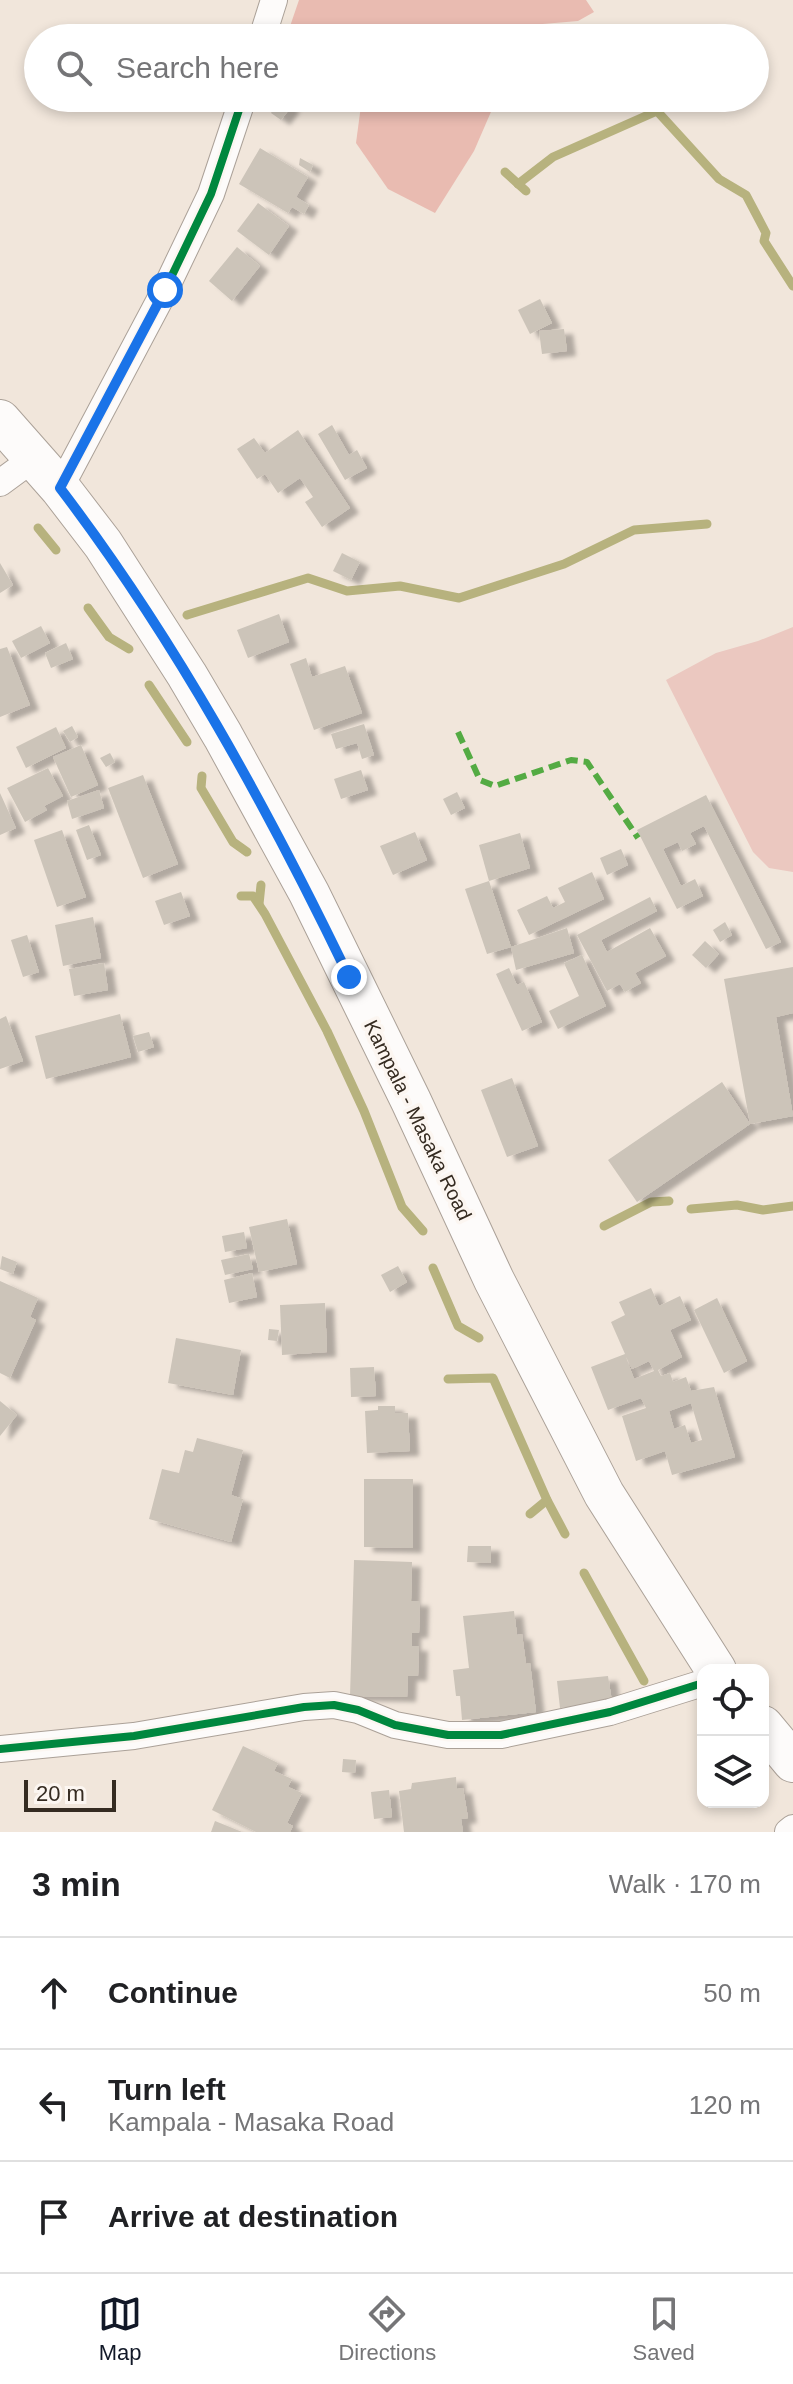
<!DOCTYPE html>
<meta charset="utf-8">
<style>
:root{--surface:#fff;--page:#f2f2f2;--text:#202124;--muted:#757577;--line:#e0e0e0;--accent:#111827}
body{margin:0;font-family:Arial,sans-serif;background:var(--page);color:var(--text)}
.controls{position:absolute;right:24px;bottom:24px;display:grid;overflow:hidden;border-radius:16px;box-shadow:0 4px 12px #0003}
.controls button{width:72px;height:72px;display:grid;place-items:center;padding:0;border:0;border-bottom:2px solid var(--line);background:var(--surface);color:var(--text);font:40px sans-serif}
.scale{position:absolute;left:24px;bottom:20px;width:92px;box-sizing:border-box;padding-left:8px;border:4px solid #352b21;border-top:0;font-size:22px;line-height:28px;white-space:nowrap;color:#352b21;-webkit-text-stroke:6px #fcf6f1;paint-order:stroke}
.stop{position:absolute;width:24px;height:24px;margin:-18px;border:6px solid #1a73e8;border-radius:50%;background:#fff}
.stop.end{background:#1a73e8;border-color:#fff;box-shadow:0 2px 8px #0008}
.list{margin:0;padding:0;list-style:none}
h2{display:flex;justify-content:space-between;align-items:center;height:104px;margin:0;padding:0 32px;font-size:34px}
h2 small{font-size:26px;font-weight:400;color:var(--muted)}
.list li{display:grid;grid-template-columns:52px 1fr auto;gap:24px;align-items:center;box-sizing:border-box;height:112px;padding:0 32px;border-top:2px solid var(--line)}
.list b{display:block;font-size:30px;white-space:nowrap}
.list p{margin:0;font-size:26px;white-space:nowrap;color:var(--muted)}
.list em{font-size:26px;font-style:normal;color:var(--muted)}
.icon{flex:none;width:44px;height:44px;fill:none;stroke:currentColor;stroke-width:2;stroke-linecap:round;stroke-linejoin:round}
.map{position:relative;flex:none;width:793px;height:1832px;overflow:hidden}
.search{position:absolute;background:var(--surface);box-shadow:0 4px 12px #0003;left:24px;right:24px;top:24px;height:88px;display:flex;align-items:center;gap:20px;box-sizing:border-box;padding:0 28px;border-radius:44px;color:var(--muted);font-size:30px}
.sheet{height:440px;background:var(--surface)}
nav{display:flex;justify-content:space-around;align-items:center;box-sizing:border-box;height:112px;border-top:2px solid var(--line);background:var(--surface);font-size:22px;color:var(--muted)}
nav a{display:grid;justify-items:center;gap:4px}
nav .on{color:var(--accent)}
.map>svg:first-child{display:block}
.green{fill:#ebc8c0}
.forest{fill:#e9bbb1}
.lines{fill:none;stroke-linecap:round;stroke-linejoin:round}
.stream{stroke:#b7b27e;stroke-width:9}
.building{fill:#ccc4b9;fill-rule:evenodd;filter:url(#shadow)}
.street-casing{stroke:#aba198;stroke-width:28}
.primary-casing{stroke:#aba198;stroke-width:42}
.street{stroke:#fdfbfa;stroke-width:26}
.primary{stroke:#fdfbfa;stroke-width:40}
.quiet{stroke:#54ab43;stroke-width:6;stroke-dasharray:12 6;stroke-linecap:butt}
.cycleway-casing{stroke:#fcf6f1;stroke-width:13}
.cycleway{stroke:#00873e;stroke-width:8}
.route{stroke:#1a73e8;stroke-width:10}
.labels{text-anchor:middle;dominant-baseline:central;stroke-width:7;stroke-linejoin:round;paint-order:stroke}
.street-label{font-size:20px;fill:#352b21;stroke:#fcf6f1}
</style>
<div class="map">
<svg width="793" height="1832" viewBox="0 0 793 1832">
<defs>
<filter id="shadow"><feDropShadow dx="9" dy="5" stdDeviation="2" flood-color="#0004"/></filter>
</defs>
<rect width="100%" height="100%" fill="#f1e6db"/>
<!-- green -->
<path class="green" d="M793,627V872L769,868L753,852L666,680L716,653L758,641Z"/>
<!-- forest -->
<g class="forest">
<path d="M299,0H586L594,12L578,21L531,25L524,38H286Z"/>
<path d="M362,98H497L474,151L435,213L388,189L356,143Z"/>
</g>
<g class="lines">
<!-- stream -->
<g class="stream">
<path d="M648,98L657,111L719,179L746,195L766,233L764,241L793,286"/>
<path d="M505,172L526,191"/>
<path d="M518,184L553,157L657,111"/>
<path d="M38,528L56,550"/>
<path d="M88,608L109,637L129,649"/>
<path d="M187,615L308,578L347,591L400,586L459,598L564,564L634,530L707,524"/>
<path d="M149,685L187,742"/>
<path d="M202,776L201,788L233,842L247,852"/>
<path d="M241,896H253L265,914L327,1031L364,1111L402,1207L423,1231"/>
<path d="M259,904L261,885"/>
<path d="M691,1209L737,1205L763,1210L793,1206"/>
<path d="M604,1226L651,1202L669,1201"/>
<path d="M433,1268L458,1326L479,1338"/>
<path d="M448,1379L493,1378L547,1500L565,1534"/>
<path d="M530,1514L547,1500"/>
<path d="M584,1573L644,1681"/>
</g>
</g>
<!-- building -->
<g class="building">
<path d="M280,99L291,107L281,120L271,113Z"/>
<path d="M260,148L308,177L296,197L309,205L304,214L292,207L288,213L239,184Z"/>
<path d="M300,158L313,165L310,172L299,165Z"/>
<path d="M258,203L289,226L269,255L237,231Z"/>
<path d="M237,247L260,266L232,301L209,281Z"/>
<path d="M540,299L552,323L530,334L518,310Z"/>
<path d="M564,329L567,351L542,354L539,331Z"/>
<path d="M332,425L349,455L357,450L367,468L345,480L318,434Z"/>
<path d="M298,430L350,508L322,527L305,502L313,497L300,478L278,493L265,474L257,479L237,449L254,438L265,453Z"/>
<path d="M342,553L360,562L351,580L333,571Z"/>
<path d="M0,563L13,585L0,593Z"/>
<path d="M279,614L289,642L248,658L237,630Z"/>
<path d="M41,626L50,643L21,658L12,641Z"/>
<path d="M66,643L73,659L51,668L45,653Z"/>
<path d="M7,647L30,705L0,717V649Z"/>
<path d="M306,658L312,677L345,666L362,713L314,730L290,664Z"/>
<path d="M364,724L374,755L362,759L357,743L336,749L331,734Z"/>
<path d="M72,726L78,737L70,742L63,731Z"/>
<path d="M56,727L66,748L26,768L16,747Z"/>
<path d="M81,745L98,785L71,797L53,757Z"/>
<path d="M110,753L115,762L106,767L100,758Z"/>
<path d="M48,768L63,796L44,806L47,810L25,822L7,788Z"/>
<path d="M361,770L368,790L341,799L334,779Z"/>
<path d="M143,775L178,864L143,878L108,788Z"/>
<path d="M99,790L104,808L72,819L67,801Z"/>
<path d="M457,792L465,808L451,815L443,799Z"/>
<path d="M0,793L16,828L0,835Z"/>
<path d="M706,795L781,942L766,949L704,826L690,833L696,844L682,851L678,842L663,849L681,886L695,879L703,896L677,909L637,830Z"/>
<path d="M89,825L101,855L87,860L76,830Z"/>
<path d="M62,830L86,897L57,907L34,840Z"/>
<path d="M415,832L427,860L393,875L380,846Z"/>
<path d="M520,833L530,868L489,881L511,947L567,928L574,953L516,970L511,947L487,954L465,889L489,881L479,845Z"/>
<path d="M621,849L628,865L607,875L600,858Z"/>
<path d="M592,872L604,899L529,935L517,910L547,896L553,908L565,902L558,888Z"/>
<path d="M181,892L190,916L164,925L155,901Z"/>
<path d="M650,897L657,911L601,940L607,952L650,928L666,956L635,973L641,983L625,992L620,984L607,991L577,935Z"/>
<path d="M93,917L101,958L63,966L55,925Z"/>
<path d="M725,922L732,935L720,942L713,930Z"/>
<path d="M27,935L39,972L23,977L11,940Z"/>
<path d="M705,941L719,954L706,968L692,955Z"/>
<path d="M582,955L606,1006L558,1029L549,1011L579,996L564,963Z"/>
<path d="M104,963L108,990L74,996L69,969Z"/>
<path d="M793,967V1013L776,1017L793,1116L750,1124L637,1202L608,1160L722,1082L750,1124L724,979Z"/>
<path d="M509,968L517,985L524,982L542,1022L522,1031L496,974Z"/>
<path d="M120,1014L131,1057L46,1079L35,1036Z"/>
<path d="M6,1016L23,1061L0,1069V1019Z"/>
<path d="M149,1032L154,1047L138,1052L133,1036Z"/>
<path d="M512,1078L538,1146L507,1157L481,1090Z"/>
<path d="M287,1219L297,1264L259,1272L249,1227Z"/>
<path d="M244,1232L247,1248L225,1252L222,1236Z"/>
<path d="M249,1254L253,1269L225,1275L221,1260Z"/>
<path d="M2,1256L17,1262L13,1274L0,1269Z"/>
<path d="M398,1266L407,1282L390,1292L381,1275Z"/>
<path d="M252,1273L257,1297L229,1303L224,1280Z"/>
<path d="M0,1281L38,1298L30,1317L36,1320L10,1378L0,1373Z"/>
<path d="M651,1288L659,1306L680,1296L691,1320L670,1330L682,1357L658,1370L661,1376L670,1373L673,1382L686,1377L691,1391L714,1387L735,1457L672,1475L665,1451L636,1461L622,1416L646,1408L641,1398L608,1410L591,1367L625,1354L611,1322L625,1315L619,1302ZM626,1357L632,1369L649,1361L654,1371L634,1379ZM691,1403L702,1440L691,1443L685,1425L674,1429L669,1411Z"/>
<path d="M717,1298L747,1361L724,1373L694,1310Z"/>
<path d="M325,1303L327,1352L282,1355L280,1305Z"/>
<path d="M269,1329L279,1330L277,1341L268,1340Z"/>
<path d="M176,1338L241,1350L233,1395L168,1383Z"/>
<path d="M374,1367L376,1396L351,1397L350,1368Z"/>
<path d="M0,1401L17,1415L0,1436Z"/>
<path d="M378,1406H395V1413H408L410,1451L367,1453L365,1411L378,1410Z"/>
<path d="M197,1438L243,1450L231,1495L243,1499L231,1542L149,1519L162,1469L179,1473L185,1450L193,1452Z"/>
<path d="M364,1479H413V1548L364,1547Z"/>
<path d="M468,1546H491V1563L467,1562Z"/>
<path d="M354,1560L412,1562L411,1601H420L419,1633H412V1646H419L418,1676H408L407,1697L350,1696Z"/>
<path d="M514,1611L517,1635L522,1634L526,1664L530,1663L536,1712L462,1720L460,1696H456L453,1670L469,1668L463,1616Z"/>
<path d="M608,1676L612,1702L560,1708L557,1681Z"/>
<path d="M243,1746L278,1763L274,1771L292,1779L288,1787L302,1793L287,1823L293,1826L290,1832H256L212,1810Z"/>
<path d="M343,1759L356,1760L355,1773L342,1772Z"/>
<path d="M456,1777L457,1789L463,1788L468,1818L461,1819L463,1832H404L399,1791L411,1789L412,1783Z"/>
<path d="M389,1790L392,1817L374,1819L371,1792Z"/>
<path d="M215,1821L242,1832H211Z"/>
</g>
<g class="lines">
<!-- street casing -->
<g class="street-casing">
<g id="street">
<path d="M262,38L274,0"/>
<path d="M0,483L34,458"/>
<path d="M60,488L165,290L211,194L243,98"/>
<path d="M0,1749L134,1736L304,1707L334,1705L358,1710L395,1725L448,1735H501L610,1712L703,1683"/>
<path d="M788,1832L793,1828"/>
</g>
</g>
<!-- primary casing -->
<g class="primary-casing">
<g id="primary">
<path d="M0,420L60,488L103,544L187,675L223,736L309,893L411,1101L494,1280L604,1494L716,1670"/>
<path d="M763,1726L793,1762"/>
</g>
</g>
<!-- street -->
<use href="#street" class="street"/>
<!-- primary -->
<use href="#primary" class="primary"/>
<!-- quiet -->
<path class="quiet" d="M458,732L480,780L495,786L571,760L587,762L638,838"/>
<!-- cycleway casing -->
<g class="cycleway-casing">
<g id="cycleway">
<path d="M60,488L165,290L211,194L243,98"/>
<path d="M0,1749L134,1736L304,1707L334,1705L358,1710L395,1725L448,1735H501L610,1712L703,1683"/>
</g>
</g>
<!-- cycleway -->
<use href="#cycleway" class="cycleway"/>
</g>
<g class="lines">
<!-- route -->
<path class="route" d="M165,290L60,488C175,639 267,807 349,977"/>
</g>
<g class="labels">
<!-- street labels -->
<g class="street-label">
<text transform="translate(418 1120) rotate(64)">Kampala - Masaka Road</text>
</g>
</g>
</svg>
<div class="controls">
<button><svg class="icon" aria-label="locate" viewBox="0 0 24 24"><circle cx="12" cy="12" r="6"/><path d="M12 2v4M12 18v4M2 12h4M18 12h4"/></svg></button>
<button><svg class="icon" aria-label="layers" viewBox="0 0 24 24"><path d="M12 4l9 5-9 5-9-5zM3 14l9 5 9-5"/></svg></button>
</div>
<div class="scale">20 m</div>
<div class="stop" style="left:165px;top:290px"></div>
<div class="stop end" style="left:349px;top:977px"></div>
<div class="search"><svg class="icon" aria-label="search" viewBox="0 0 24 24"><circle cx="10" cy="10" r="6"/><path d="M15 15l6 6"/></svg>Search here</div>
</div>
<section class="sheet">
<h2>3 min<small>Walk · 170 m</small></h2>
<ul class="list">
<li><svg class="icon" aria-label="ahead" viewBox="0 0 24 24"><path d="M12 20V5M6 11l6-6 6 6"/></svg><div><b>Continue</b></div><em>50 m</em></li>
<li><svg class="icon" aria-label="left" viewBox="0 0 24 24"><path d="M17 20v-9H6M10 6l-5 5 5 5"/></svg><div><b>Turn left</b><p>Kampala - Masaka Road</p></div><em>120 m</em></li>
<li><svg class="icon" aria-label="arrive" viewBox="0 0 24 24"><path d="M6 21V4h12l-3 4 3 4H6"/></svg><div><b>Arrive at destination</b></div></li>
</ul>
</section>
<nav>
<a class="on"><svg class="icon" aria-label="map" viewBox="0 0 24 24"><path d="M3 6l6-2 6 2 6-2v14l-6 2-6-2-6 2zM9 4v14M15 6v14"/></svg>Map</a>
<a><svg class="icon" aria-label="directions" viewBox="0 0 24 24"><path d="M12 3l9 9-9 9-9-9zM9 14v-3h6M13 9l2 2-2 2"/></svg>Directions</a>
<a><svg class="icon" aria-label="saved" viewBox="0 0 24 24"><path d="M7 4h10v16l-5-4-5 4z"/></svg>Saved</a>
</nav>
